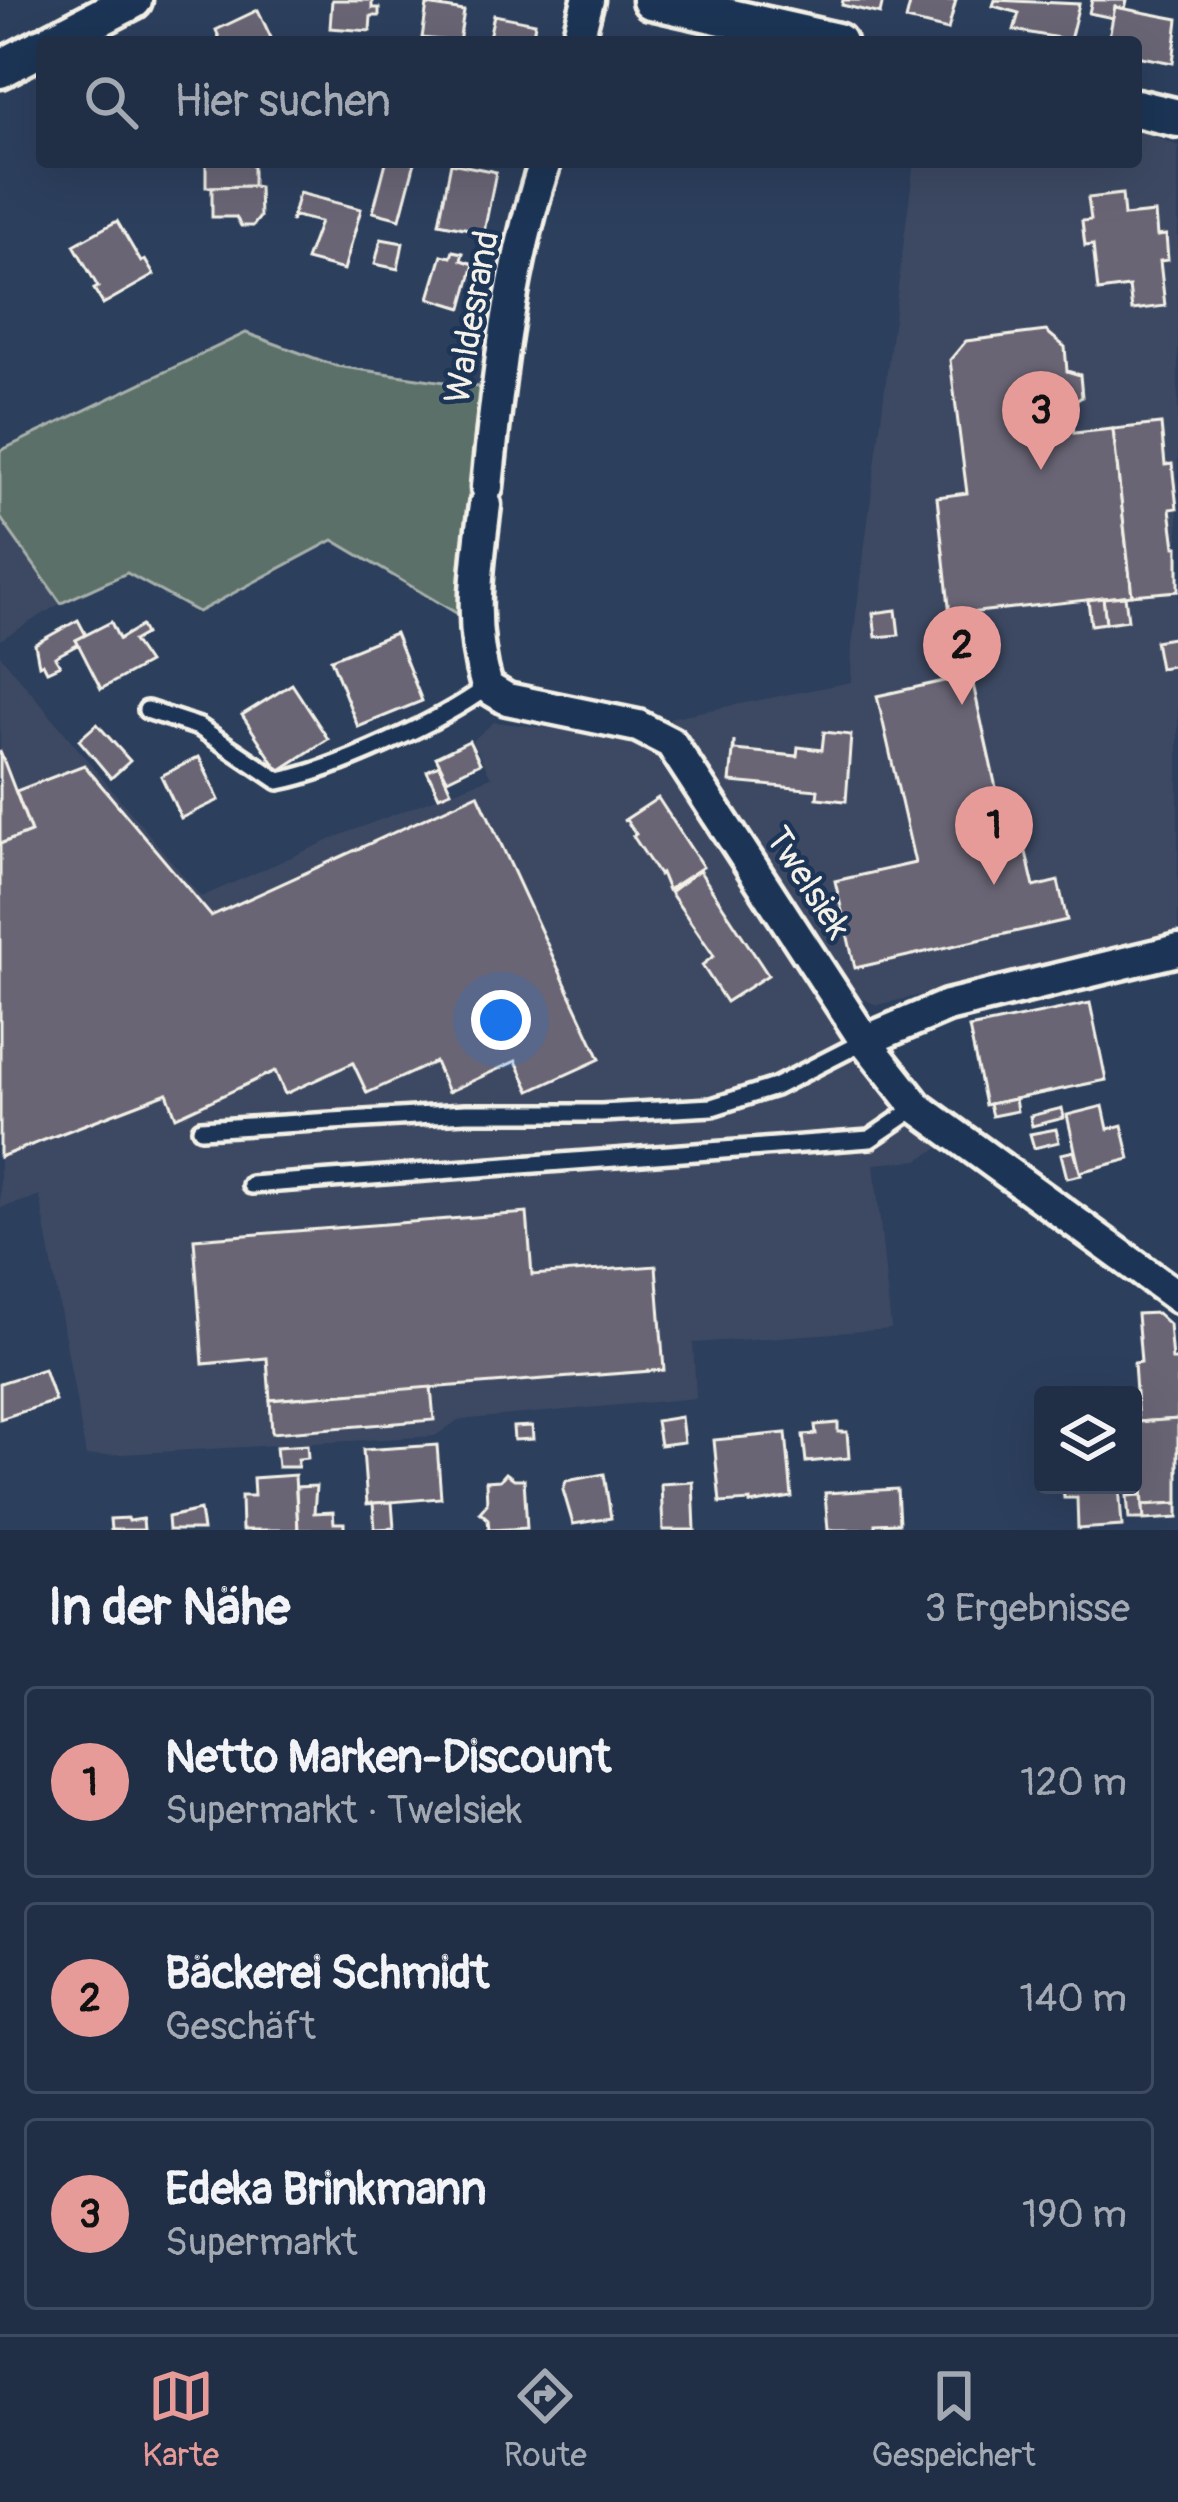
<!DOCTYPE html>
<html lang="de">
<meta charset="utf-8">
<style>
:root{--surface:#212f46;--page:#2d3b51;--text:#f1f3f6;--muted:#a2a9b3;--line:#3e4a5f;--accent:#e69b98}
body{margin:0;font-family:Pangolin,sans-serif;background:var(--page);color:var(--text)}
.controls{position:absolute;right:36px;bottom:36px;display:grid;overflow:hidden;border-radius:12px;box-shadow:0 12px 48px #0002}
.controls button{width:108px;height:108px;display:grid;place-items:center;padding:0;border:0;border-bottom:3px solid var(--line);background:var(--surface);color:var(--text);font:60px sans-serif}
.you{position:absolute;left:501px;top:1020px;width:42px;height:42px;margin:-30px;border:9px solid #fff;border-radius:50%;background:#1a73e8;box-shadow:0 0 0 18px #1a73e833}
.badge{display:grid;place-items:center;width:78px;height:78px;border-radius:50%;background:var(--accent);color:#111;font-size:39px;font-weight:700}
.pin{position:absolute;translate:-50% -99px;filter:drop-shadow(0 3px 6px #0008)}
.pin::after{content:'';position:absolute;top:63px;width:42px;height:36px;background:inherit;clip-path:polygon(0 0,100% 0,50% 100%)}
.list{margin:0;padding:0;list-style:none}
h2{display:flex;justify-content:space-between;align-items:center;height:156px;margin:0;padding:0 48px;font-size:51px}
h2 small{font-size:39px;font-weight:400;color:var(--muted)}
.list li{display:grid;grid-template-columns:78px 1fr auto;gap:36px;align-items:center;box-sizing:border-box;height:192px;margin:0 24px 24px;padding:0 24px;border:3px solid var(--line);border-radius:12px}
.list b{display:block;font-size:45px;white-space:nowrap}
.list p{margin:0;font-size:39px;white-space:nowrap;color:var(--muted)}
.list em{font-size:39px;font-style:normal;color:var(--muted)}
.icon{flex:none;width:66px;height:66px;fill:none;stroke:currentColor;stroke-width:2;stroke-linecap:round;stroke-linejoin:round}
.map{position:relative;flex:none;width:1178px;height:1530px;overflow:hidden}
.search{position:absolute;background:var(--surface);box-shadow:0 12px 48px #0002;left:36px;right:36px;top:36px;height:132px;display:flex;align-items:center;gap:30px;box-sizing:border-box;padding:0 42px;border-radius:12px;color:var(--muted);font-size:45px}
.sheet{height:804px;background:var(--surface)}
nav{display:flex;justify-content:space-around;align-items:center;box-sizing:border-box;height:168px;border-top:3px solid var(--line);background:var(--surface);font-size:33px;color:var(--muted)}
nav a{display:grid;justify-items:center;gap:6px}
nav .on{color:var(--accent)}
.map>svg:first-child{display:block}
.built{fill:#3e4a64}
.green{fill:#5b6f6b;stroke:#a8b0aa;stroke-width:3}
.building{fill:#696575;stroke:#f4f1e8;stroke-width:3}
.lines{fill:none;stroke-linecap:round;stroke-linejoin:round}
.service-casing{stroke:#f4f1e8;stroke-width:24}
.minor-casing{stroke:#f4f1e8;stroke-width:39}
.tertiary-casing{stroke:#f4f1e8;stroke-width:45}
.service{stroke:#1d3557;stroke-width:15}
.minor{stroke:#1d3557;stroke-width:30}
.tertiary{stroke:#1d3557;stroke-width:36}
.labels{text-anchor:middle;dominant-baseline:central;stroke-width:9;stroke-linejoin:round;paint-order:stroke}
.street-label{font-size:36px;fill:#f4f1e8;stroke:#1d3557}
</style>
<div class="map">
<svg width="1178" height="1530" viewBox="0 0 1178 1530">
<rect width="100%" height="100%" fill="#2c3f5d"/>
<filter id="ink" filterUnits="userSpaceOnUse"><feTurbulence type="fractalNoise" baseFrequency=".00833" numOctaves="2"/><feDisplacementMap in="SourceGraphic" scale="24" xChannelSelector="R" yChannelSelector="G"/><feConvolveMatrix kernelMatrix="1 2 1 2 8 2 1 2 1" color-interpolation-filters="sRGB"/></filter>
<g filter="url(#ink)">
<!-- built -->
<g class="built">
<path d="M1136,129L1178,146V936L877,1005L845,991L739,834L669,718L851,682L852,646L914,162H1136Z"/>
<path d="M0,517L61,603L0,640Z"/>
<path d="M0,655L201,897L346,833L491,777L472,741L494,722L620,737L652,752L870,1074L947,1143L918,1160L874,1164L891,1329L693,1343L696,1398L458,1420L435,1436L86,1456L40,1196L0,1208Z"/>
</g>
<!-- green -->
<path class="green" d="M246,333L336,366L479,387L458,614L333,540L198,612L127,573L61,603L0,517V451Z"/>
<!-- building -->
<g class="building">
<path d="M332,0H372V8H379V16H371L370,31L330,28Z"/>
<path d="M843,0H883L880,14L842,5Z"/>
<path d="M911,0H956L948,30L906,20Z"/>
<path d="M995,0L1079,4L1070,40L1014,30L1019,13L993,6Z"/>
<path d="M1092,0H1127L1125,9L1115,7L1113,18L1089,13Z"/>
<path d="M427,5L464,11L459,42L422,38Z"/>
<path d="M1115,7L1178,19L1173,63L1136,56V42H1108Z"/>
<path d="M258,10L273,42H221L216,30Z"/>
<path d="M494,15L535,23L532,42H488Z"/>
<path d="M206,162H253V186L206,187Z"/>
<path d="M386,162H415L400,219L373,212Z"/>
<path d="M451,163L496,172L484,232L439,223Z"/>
<path d="M253,186L259,187L260,217L253,226H241L236,217H212V187Z"/>
<path d="M299,193L361,209L344,270L306,260L320,222L295,216L291,222Z"/>
<path d="M1122,194L1124,216L1155,213L1157,236L1166,235L1168,260L1160,261L1165,306L1132,310L1129,287L1098,291L1093,245L1085,246L1082,221L1091,220L1088,198Z"/>
<path d="M117,221L141,262L145,260L154,275L103,304L94,289L98,287L74,245Z"/>
<path d="M381,239L403,243L398,269L375,264Z"/>
<path d="M453,251L463,253L461,260L474,264L462,308L429,298L442,255L451,257Z"/>
<path d="M1046,331L1065,347L1067,371L1080,375L1082,397L1071,404L1074,433L1113,429L1132,595L950,615L937,497L967,493L950,360L966,341Z"/>
<path d="M1161,424L1165,465L1172,464L1177,508L1170,509L1175,547H1178V591L1132,595L1113,429Z"/>
<path d="M1125,596L1128,620L1106,623L1103,598Z"/>
<path d="M1103,598L1106,623L1091,625L1088,600Z"/>
<path d="M896,610L899,635L876,637L873,613Z"/>
<path d="M78,620L86,635L76,640L79,644L55,657L60,665L47,671L43,663L39,665L35,644Z"/>
<path d="M111,622L119,639L141,626L145,634L133,641L148,663L101,689L76,640Z"/>
<path d="M395,633L422,701L358,727L331,659Z"/>
<path d="M1178,637V665L1160,668L1155,641Z"/>
<path d="M971,675L1008,842L1023,839L1034,887L1058,881L1067,920L855,968L835,881L915,863L877,696Z"/>
<path d="M292,684L328,739L279,771L242,715Z"/>
<path d="M97,724L130,761L111,778L79,740Z"/>
<path d="M824,732L851,735L846,801L817,798L818,790L730,782L734,741V750L797,756L798,747L822,750Z"/>
<path d="M469,741L480,763L447,779L436,757Z"/>
<path d="M0,751L31,832L0,844Z"/>
<path d="M199,757L219,800L181,818L161,776Z"/>
<path d="M84,765L211,916L478,794L600,1059L530,1091L516,1061L448,1092L435,1062L367,1093L353,1063L285,1094L275,1071L176,1117L167,1093L0,1157V844L31,832L16,791Z"/>
<path d="M439,765L451,791L439,796L427,771Z"/>
<path d="M658,798L703,867L668,890L661,873L659,875L633,836L636,834L626,820L623,821Z"/>
<path d="M699,870L768,975L726,1002L702,965L714,956L670,892Z"/>
<path d="M1090,1003L1106,1080L985,1105L969,1028Z"/>
<path d="M1015,1099L1017,1111L992,1116L989,1104Z"/>
<path d="M1103,1106L1108,1129L1122,1125L1130,1159L1080,1172L1067,1115Z"/>
<path d="M1062,1108L1064,1118L1032,1126L1030,1116Z"/>
<path d="M1056,1129L1059,1142L1034,1148L1030,1134Z"/>
<path d="M1074,1151L1081,1175L1067,1178L1061,1154Z"/>
<path d="M527,1213L532,1275L656,1266L664,1370L270,1400L267,1358L203,1364L194,1239Z"/>
<path d="M1157,1313L1169,1324L1172,1360H1178V1419L1138,1422L1134,1363L1141,1362L1137,1314Z"/>
<path d="M44,1369L55,1401L0,1419V1383Z"/>
<path d="M431,1387L434,1420L272,1433L270,1400Z"/>
<path d="M681,1417L684,1442L660,1445L656,1421Z"/>
<path d="M1178,1419V1503L1143,1505L1138,1422Z"/>
<path d="M838,1423V1432H847L849,1458L806,1462L803,1435L816,1434L815,1425Z"/>
<path d="M532,1426L533,1439L514,1440L513,1427Z"/>
<path d="M786,1433L792,1497L750,1504V1501L720,1503L714,1440Z"/>
<path d="M1136,1435L1140,1487L1125,1488V1485H1133V1436Z"/>
<path d="M307,1445L308,1458L298,1459V1467H278L276,1447Z"/>
<path d="M437,1445L441,1498L367,1504L363,1450Z"/>
<path d="M506,1473L514,1479H524L527,1528L489,1530L488,1519L480,1512L487,1504L486,1481L500,1480Z"/>
<path d="M604,1474L611,1518L573,1524L563,1490L566,1481Z"/>
<path d="M295,1475L298,1530H242L241,1496H254L253,1478Z"/>
<path d="M693,1482L695,1530H663L661,1484Z"/>
<path d="M1063,1485H1119L1122,1526L1078,1529L1077,1498H1064Z"/>
<path d="M316,1486L314,1513L333,1512L334,1523H344V1530H298L296,1487Z"/>
<path d="M897,1489L899,1523L875,1524V1530H828L825,1493Z"/>
<path d="M1142,1495L1144,1519H1129L1127,1496Z"/>
<path d="M392,1502L394,1528L375,1529L373,1503Z"/>
<path d="M1178,1503V1518L1144,1520L1143,1505Z"/>
<path d="M200,1510L203,1530H169L168,1517Z"/>
<path d="M128,1518L129,1521L143,1519L144,1530H111L110,1519Z"/>
</g>
<g class="lines">
<!-- service casing -->
<g class="service-casing">
<g id="service">
<path d="M147,710L199,727L279,781C335,770 440,722 487,687"/>
<path d="M201,1129L465,1113H601L712,1107L775,1087L865,1041"/>
<path d="M251,1185L870,1139L917,1107"/>
</g>
</g>
<!-- minor casing -->
<g class="minor-casing">
<g id="minor">
<path d="M577,42L588,0"/>
<path d="M487,487C498,377 510,268 545,162"/>
<path d="M485,505C477,569 468,624 487,687L507,699L638,726L671,743L865,1041L917,1107L1178,1297"/>
<path d="M865,1041L947,1006L1178,950"/>
</g>
</g>
<!-- tertiary casing -->
<g class="tertiary-casing">
<g id="tertiary">
<path d="M651,0L837,42"/>
<path d="M52,42L133,0"/>
<path d="M0,69L42,47"/>
<path d="M1136,108L1178,118"/>
</g>
</g>
<!-- service -->
<use href="#service" class="service"/>
<!-- minor -->
<use href="#minor" class="minor"/>
<!-- tertiary -->
<use href="#tertiary" class="tertiary"/>
</g>
</g>
<g class="labels">
<!-- street labels -->
<g class="street-label">
<text transform="translate(472 317) rotate(-80)">Waldesrand</text>
<text transform="translate(808 883) rotate(57)">Twelsiek</text>
</g>
</g>
</svg>
<div class="controls">
<button><svg class="icon" aria-label="layers" viewBox="0 0 24 24"><path d="M12 4l9 5-9 5-9-5zM3 14l9 5 9-5"/></svg></button>
</div>
<div class="you"></div>
<div class="pin badge" style="left:994px;top:885px">1</div>
<div class="pin badge" style="left:962px;top:705px">2</div>
<div class="pin badge" style="left:1041px;top:470px">3</div>
<div class="search"><svg class="icon" aria-label="search" viewBox="0 0 24 24"><circle cx="10" cy="10" r="6"/><path d="M15 15l6 6"/></svg>Hier suchen</div>
</div>
<section class="sheet">
<h2>In der Nähe<small>3 Ergebnisse</small></h2>
<ul class="list">
<li><span class="badge">1</span><div><b>Netto Marken-Discount</b><p>Supermarkt · Twelsiek</p></div><em>120 m</em></li>
<li><span class="badge">2</span><div><b>Bäckerei Schmidt</b><p>Geschäft</p></div><em>140 m</em></li>
<li><span class="badge">3</span><div><b>Edeka Brinkmann</b><p>Supermarkt</p></div><em>190 m</em></li>
</ul>
</section>
<nav>
<a class="on"><svg class="icon" aria-label="map" viewBox="0 0 24 24"><path d="M3 6l6-2 6 2 6-2v14l-6 2-6-2-6 2zM9 4v14M15 6v14"/></svg>Karte</a>
<a><svg class="icon" aria-label="directions" viewBox="0 0 24 24"><path d="M12 3l9 9-9 9-9-9zM9 14v-3h6M13 9l2 2-2 2"/></svg>Route</a>
<a><svg class="icon" aria-label="saved" viewBox="0 0 24 24"><path d="M7 4h10v16l-5-4-5 4z"/></svg>Gespeichert</a>
</nav>
